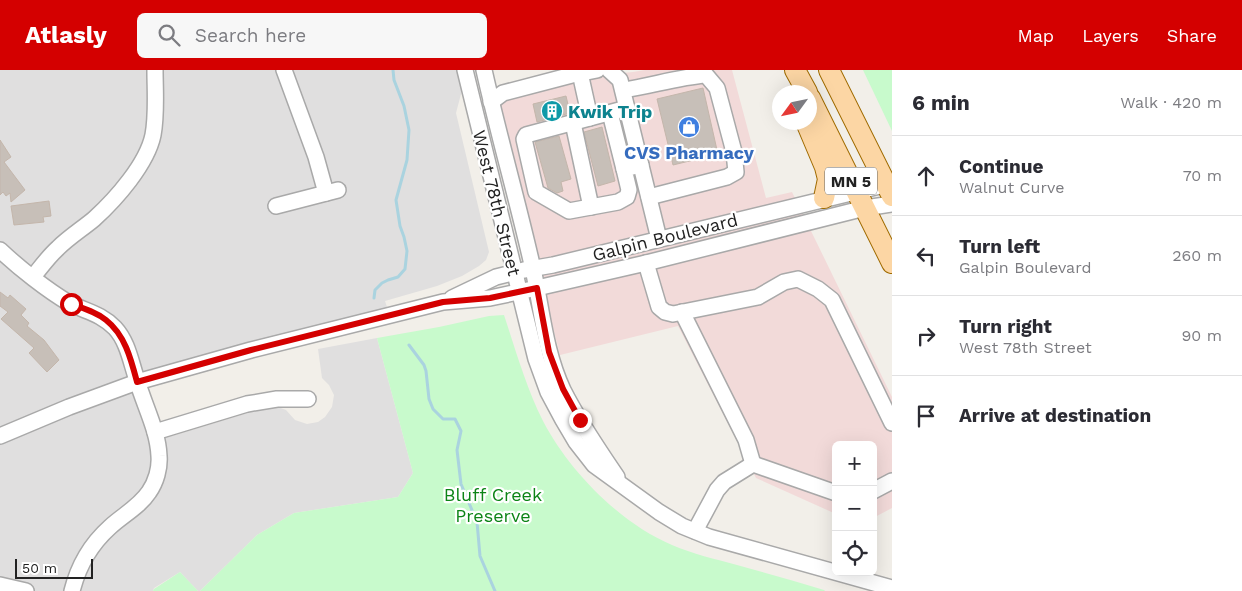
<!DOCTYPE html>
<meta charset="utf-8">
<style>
:root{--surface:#fff;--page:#f7f7f7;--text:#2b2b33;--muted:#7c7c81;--line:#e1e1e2;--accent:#d40000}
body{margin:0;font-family:"Work Sans",sans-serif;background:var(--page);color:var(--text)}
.controls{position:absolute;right:15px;bottom:15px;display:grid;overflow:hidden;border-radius:8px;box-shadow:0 5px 20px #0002}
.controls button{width:45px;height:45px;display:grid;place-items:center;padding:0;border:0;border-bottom:1px solid var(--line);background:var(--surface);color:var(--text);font:25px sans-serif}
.compass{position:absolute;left:772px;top:15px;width:45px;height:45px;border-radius:50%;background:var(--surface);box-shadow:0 5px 20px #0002;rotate:237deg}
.scale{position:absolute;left:15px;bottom:12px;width:78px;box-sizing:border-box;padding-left:5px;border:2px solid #222;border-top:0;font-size:14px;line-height:18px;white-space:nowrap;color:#222;-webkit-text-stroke:4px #fff;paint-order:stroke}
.stop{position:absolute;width:15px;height:15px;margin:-11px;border:4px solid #d40000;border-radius:50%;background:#fff}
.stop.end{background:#d40000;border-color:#fff;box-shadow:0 1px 5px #0008}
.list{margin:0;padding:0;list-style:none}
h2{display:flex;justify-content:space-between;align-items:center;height:65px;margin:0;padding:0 20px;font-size:21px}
h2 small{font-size:16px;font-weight:400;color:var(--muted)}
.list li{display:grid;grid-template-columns:32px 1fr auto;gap:15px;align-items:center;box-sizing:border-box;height:80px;padding:0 20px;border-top:1px solid var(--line)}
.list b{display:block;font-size:19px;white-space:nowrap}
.list p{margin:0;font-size:16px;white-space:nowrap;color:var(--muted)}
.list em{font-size:16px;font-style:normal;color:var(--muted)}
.icon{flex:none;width:28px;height:28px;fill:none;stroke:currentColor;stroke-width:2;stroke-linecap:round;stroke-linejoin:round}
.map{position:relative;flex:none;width:892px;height:521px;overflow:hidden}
header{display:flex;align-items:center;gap:30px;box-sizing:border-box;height:70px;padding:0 25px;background:var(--accent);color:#fff}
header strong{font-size:24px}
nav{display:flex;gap:28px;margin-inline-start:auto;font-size:18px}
.search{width:350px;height:45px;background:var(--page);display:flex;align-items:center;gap:12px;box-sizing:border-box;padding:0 18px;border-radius:8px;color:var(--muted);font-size:19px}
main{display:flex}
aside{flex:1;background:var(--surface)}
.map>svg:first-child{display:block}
.residential{fill:#e0dfdf}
.commercial{fill:#f2dad9}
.park{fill:#c8facc}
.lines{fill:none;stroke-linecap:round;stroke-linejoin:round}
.stream{stroke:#aad3df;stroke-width:3}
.building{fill:#c7bfb8;stroke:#c4b6ab}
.minor-casing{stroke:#a9a9a9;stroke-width:18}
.major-casing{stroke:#a06b00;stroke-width:22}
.minor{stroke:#fff;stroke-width:15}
.major{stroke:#fcd6a4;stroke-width:20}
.route{stroke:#d40000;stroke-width:6}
.labels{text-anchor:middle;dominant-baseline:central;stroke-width:4.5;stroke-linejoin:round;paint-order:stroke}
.shield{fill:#fff;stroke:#646464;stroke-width:1}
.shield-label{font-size:16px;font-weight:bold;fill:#222}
.culture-label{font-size:18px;font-weight:bold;fill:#0d838f;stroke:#fff;text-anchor:start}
.shop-label{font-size:18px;font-weight:bold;fill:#366cbe;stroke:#fff}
.street-label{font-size:18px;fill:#222;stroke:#fff}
.park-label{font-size:18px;fill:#0c8416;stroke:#fff}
</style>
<header>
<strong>Atlasly</strong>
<div class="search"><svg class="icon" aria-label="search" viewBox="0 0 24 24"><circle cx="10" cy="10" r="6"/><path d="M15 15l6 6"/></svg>Search here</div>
<nav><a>Map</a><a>Layers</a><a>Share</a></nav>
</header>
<main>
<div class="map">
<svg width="892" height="521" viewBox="0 0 892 521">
<rect width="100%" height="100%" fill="#f2efe9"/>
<!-- residential -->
<path class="residential" d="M0,0H465L466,5L456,43L489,182L486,190L479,196L462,206L437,216L385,231L390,246L131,319L172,366L254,341L278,337L286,340L295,350L307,354L318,352L325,347L332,337L334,325L329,315L322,308L318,279L377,268L413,403L398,427L294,443L257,465L200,521H198L180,502L154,518L153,521H0Z"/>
<!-- commercial -->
<path class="commercial" d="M645,0H732L766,128L792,122L892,327V438L873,448V375H836V444L756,408L678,256L560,285L551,250L532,163L498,35L508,24L602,5L633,2Z"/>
<!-- park -->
<g class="park">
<path d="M863,0H892V61Z"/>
<path d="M504,245C516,281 526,317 543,351C569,401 620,453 672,475C693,484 715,489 737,495C766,503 795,511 824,520L825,521H200L257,465L294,443L398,427L413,403L377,268L439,257L489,246Z"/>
<path d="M180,502L198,521H153L154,519Z"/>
</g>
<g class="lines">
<!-- stream -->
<g class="stream">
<path d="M374,228L375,220L382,213L388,210L398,207L405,199L407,181L404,167L400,156L396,130L407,90L409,60L404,36L394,10L393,0"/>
<path d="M409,275L424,295L426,301L429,329L433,339L443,349H455L461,361L457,380L461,414L477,452L480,486L495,521"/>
</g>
</g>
<!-- building -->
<g class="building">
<path d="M703,18L717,80L715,83L710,86L673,95L657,29Z"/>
<path d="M566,26L570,43L537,52L533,34Z"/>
<path d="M602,57L615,111L598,116L584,62Z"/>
<path d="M559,66L571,109L561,112L563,121L557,123L548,118L535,72Z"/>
<path d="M0,70L11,87L4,92L25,120L11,132L10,123L6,126L3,122L0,125Z"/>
<path d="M49,131L51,146L43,147L44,152L14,155L11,136Z"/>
<path d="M0,222L8,228L10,225L26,239L21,245L29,253L27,256L44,270L59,290L47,302L29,283L34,278L1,249L8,242L0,236Z"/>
</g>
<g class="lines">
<!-- minor casing -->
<g class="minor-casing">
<g id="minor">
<path d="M284,0L316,87L326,123"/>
<path d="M465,0L536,289L548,322L563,350L576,372L594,395L659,442L682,456L709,467L892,518"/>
<path d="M484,0C499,67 518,132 533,199C542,240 545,282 563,320C578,350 598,379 617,407"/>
<path d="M609,0L620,10L659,169"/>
<path d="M580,3L590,48"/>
<path d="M623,20C651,16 678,7 706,5L717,18L734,82L736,102L727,107L649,127"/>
<path d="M491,32L503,23L572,5L597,0"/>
<path d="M627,38L526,65L524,69L536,122L569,141L618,132L627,127L629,120L624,99L641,95"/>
<path d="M610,43L624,99"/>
<path d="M573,53L591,137"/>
<path d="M276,136L338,120"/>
<path d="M0,180C19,198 47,220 69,233C87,242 100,243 115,258C128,272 131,293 137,310C144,335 158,360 159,386C160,398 156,412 149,422C139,437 123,445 110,457C91,474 78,497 72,521"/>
<path d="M646,193L659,237L665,242L673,244L758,227L784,212L798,209L818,219L832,230L892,353"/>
<path d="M33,207C41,197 48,187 58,178C69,167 82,159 94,149C116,129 147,94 153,65C157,44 155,21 155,0"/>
<path d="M452,228L496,207L524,200L553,195L892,113"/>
<path d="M682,242L746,370L753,394"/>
<path d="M155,362L247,334L277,329H308"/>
<path d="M0,366L69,337L137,312L251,280L443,232L490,228L537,218L646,193L865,138L892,134"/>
<path d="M873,421L892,411"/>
<path d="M695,461L717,420L724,412L753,394L836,423"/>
<path d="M0,515L26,521"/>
</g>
</g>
<!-- major casing -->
<g class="major-casing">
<g id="major">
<path d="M795,0L807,22"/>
<path d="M829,0L892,126"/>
<path d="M810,28L892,193"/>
<path d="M806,52L825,97L828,109L824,128"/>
</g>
</g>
<!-- minor -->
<use href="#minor" class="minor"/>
<!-- major -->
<use href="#major" class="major"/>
</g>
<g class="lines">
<!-- route -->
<path class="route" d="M71,234C83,238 96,242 106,250C125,265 131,289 137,312L251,280L443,232L490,228L537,218L549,282L563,319L580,350"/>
</g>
<!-- icons -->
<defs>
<g id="building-disc" transform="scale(1.125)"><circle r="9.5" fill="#0f9aa8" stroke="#fff"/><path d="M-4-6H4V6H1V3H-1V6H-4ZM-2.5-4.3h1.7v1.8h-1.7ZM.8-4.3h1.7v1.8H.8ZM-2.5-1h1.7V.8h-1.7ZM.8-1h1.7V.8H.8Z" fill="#fff"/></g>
<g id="shop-disc" transform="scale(1.125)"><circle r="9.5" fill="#3f7fe0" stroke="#fff"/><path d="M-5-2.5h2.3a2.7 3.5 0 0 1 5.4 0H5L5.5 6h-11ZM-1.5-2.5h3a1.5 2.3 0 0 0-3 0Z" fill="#fff"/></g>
</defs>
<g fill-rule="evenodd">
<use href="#building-disc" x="552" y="41"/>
<use href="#shop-disc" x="689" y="57"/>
</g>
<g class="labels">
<!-- shield labels -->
<rect class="shield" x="825" y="97.5" width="52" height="27" rx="4"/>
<g class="shield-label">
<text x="851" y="111">MN 5</text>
</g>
<!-- culture labels -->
<g class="culture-label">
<text x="568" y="41">Kwik Trip</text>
</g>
<!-- shop labels -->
<g class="shop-label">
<text x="689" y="82">CVS Pharmacy</text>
</g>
<!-- street labels -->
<g class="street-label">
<text transform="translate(497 133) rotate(76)">West 78th Street</text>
<text transform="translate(665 167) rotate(-14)">Galpin Boulevard</text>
</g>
<!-- park labels -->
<g class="park-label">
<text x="493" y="424">Bluff Creek<tspan x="493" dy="21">Preserve</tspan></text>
</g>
</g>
</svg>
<div class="controls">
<button>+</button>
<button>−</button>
<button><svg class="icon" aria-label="locate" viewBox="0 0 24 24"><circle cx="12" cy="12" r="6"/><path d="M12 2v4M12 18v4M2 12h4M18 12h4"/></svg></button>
</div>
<svg class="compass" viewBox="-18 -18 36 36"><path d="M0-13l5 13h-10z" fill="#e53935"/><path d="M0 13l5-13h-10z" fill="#7c7c81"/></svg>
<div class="scale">50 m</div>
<div class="stop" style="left:71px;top:234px"></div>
<div class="stop end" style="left:580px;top:350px"></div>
</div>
<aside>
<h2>6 min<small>Walk · 420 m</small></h2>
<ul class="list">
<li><svg class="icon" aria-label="ahead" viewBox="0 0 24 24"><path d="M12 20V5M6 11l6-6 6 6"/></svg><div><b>Continue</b><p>Walnut Curve</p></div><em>70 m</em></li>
<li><svg class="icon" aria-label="left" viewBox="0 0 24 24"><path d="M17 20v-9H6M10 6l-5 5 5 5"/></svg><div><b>Turn left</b><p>Galpin Boulevard</p></div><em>260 m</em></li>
<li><svg class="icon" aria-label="right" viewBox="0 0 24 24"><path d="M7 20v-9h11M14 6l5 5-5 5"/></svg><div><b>Turn right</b><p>West 78th Street</p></div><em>90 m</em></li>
<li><svg class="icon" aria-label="arrive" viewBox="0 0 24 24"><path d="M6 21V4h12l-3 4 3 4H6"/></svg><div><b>Arrive at destination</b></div></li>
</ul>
</aside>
</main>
